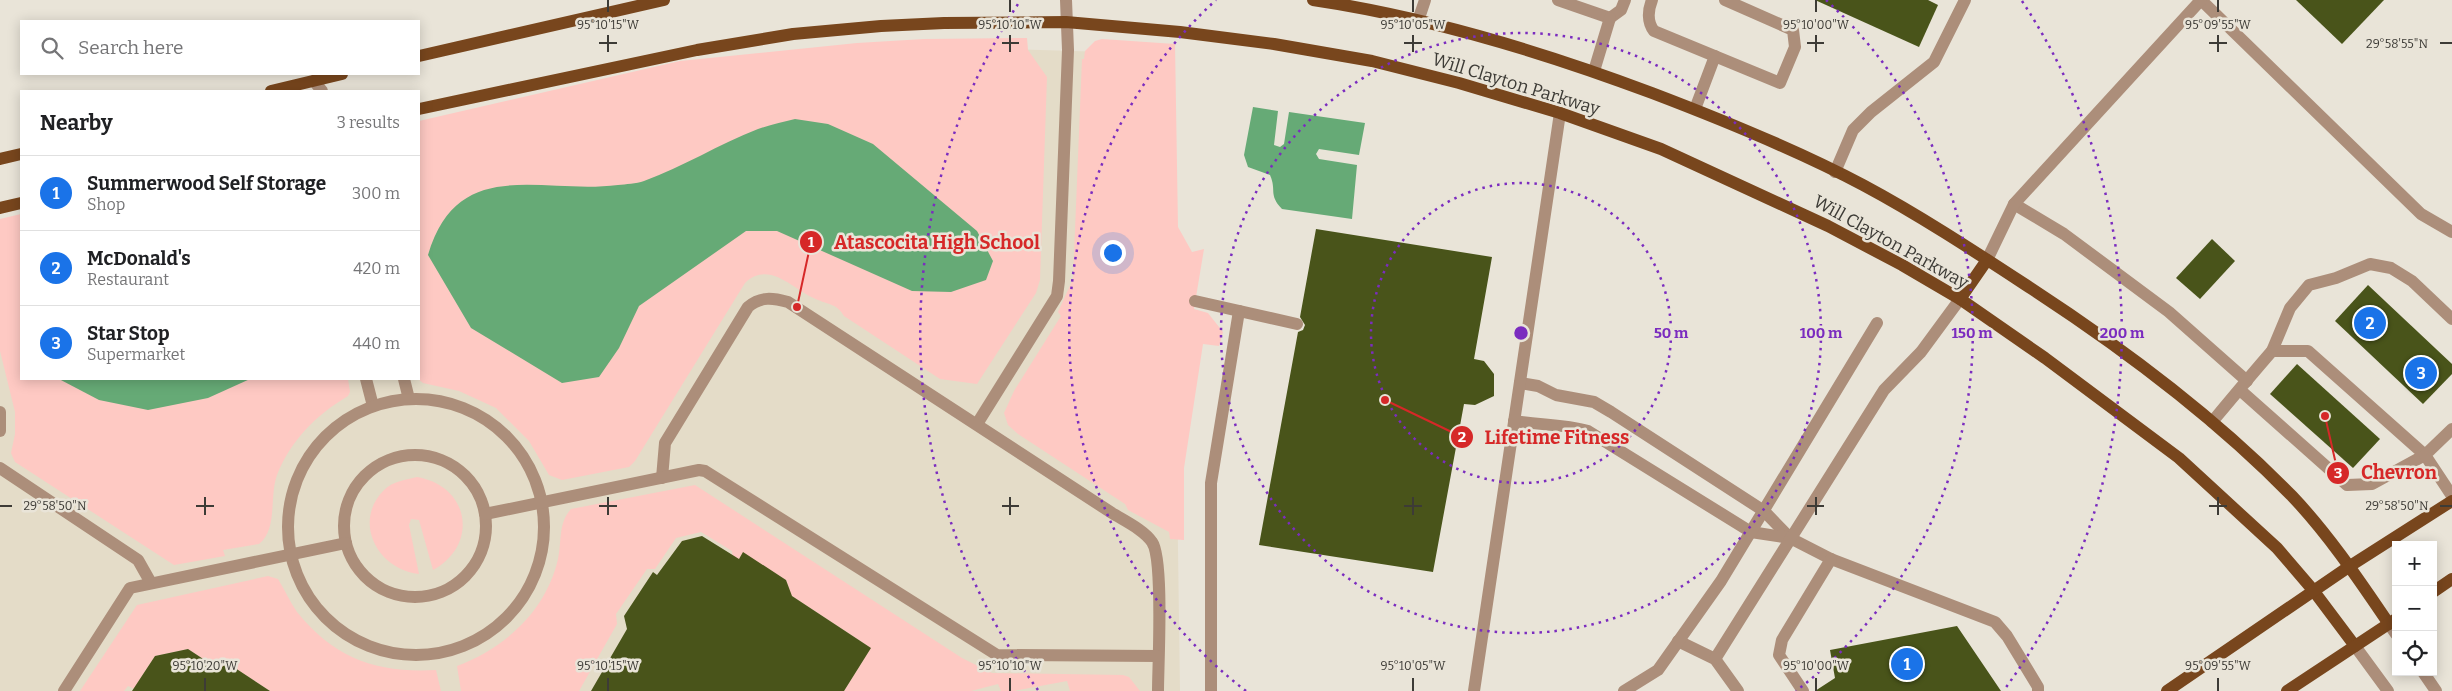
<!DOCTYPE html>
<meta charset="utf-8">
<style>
:root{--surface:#fff;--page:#f6f6f6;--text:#202124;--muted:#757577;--line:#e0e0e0;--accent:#1a73e8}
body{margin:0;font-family:Bitter,serif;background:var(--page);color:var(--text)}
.controls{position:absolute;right:15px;bottom:15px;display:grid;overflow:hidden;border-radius:0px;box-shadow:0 2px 12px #0003}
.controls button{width:45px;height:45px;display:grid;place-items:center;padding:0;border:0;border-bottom:1px solid var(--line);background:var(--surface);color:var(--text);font:25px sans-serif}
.you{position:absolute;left:1112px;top:252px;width:18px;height:18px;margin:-12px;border:4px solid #fff;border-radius:50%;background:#1a73e8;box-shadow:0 0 0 8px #1a73e833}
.badge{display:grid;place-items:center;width:32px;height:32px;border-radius:50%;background:var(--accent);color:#fff;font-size:16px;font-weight:700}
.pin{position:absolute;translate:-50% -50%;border:2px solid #fff;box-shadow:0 1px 5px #0006}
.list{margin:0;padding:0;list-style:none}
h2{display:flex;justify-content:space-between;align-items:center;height:65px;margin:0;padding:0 20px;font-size:21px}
h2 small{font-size:16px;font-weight:400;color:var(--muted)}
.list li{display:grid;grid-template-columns:32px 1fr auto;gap:15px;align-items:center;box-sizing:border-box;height:75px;padding:0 20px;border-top:1px solid var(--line)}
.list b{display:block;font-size:19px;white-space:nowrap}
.list p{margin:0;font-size:16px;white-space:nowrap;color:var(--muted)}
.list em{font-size:16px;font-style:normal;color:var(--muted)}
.icon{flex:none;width:28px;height:28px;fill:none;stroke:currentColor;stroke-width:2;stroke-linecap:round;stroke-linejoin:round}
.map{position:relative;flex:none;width:2452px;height:691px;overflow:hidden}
.search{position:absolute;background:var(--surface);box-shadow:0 2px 12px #0003;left:20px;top:20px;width:400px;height:55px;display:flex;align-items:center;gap:12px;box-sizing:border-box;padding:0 18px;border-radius:0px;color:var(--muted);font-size:19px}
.panel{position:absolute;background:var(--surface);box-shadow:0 2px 12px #0003;left:20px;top:90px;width:400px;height:290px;border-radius:0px}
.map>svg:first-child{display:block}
.built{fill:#e4dcc8}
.green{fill:#fec9c3}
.water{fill:#66aa76}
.building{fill:#49541a}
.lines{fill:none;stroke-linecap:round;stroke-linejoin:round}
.minor{stroke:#ac8e7a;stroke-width:12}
.major{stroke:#78461d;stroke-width:12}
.ticks{fill:none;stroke:#3d3b36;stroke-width:2}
.ring{fill:none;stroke:#7b2cbf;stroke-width:2.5;stroke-dasharray:2.5 5}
.labels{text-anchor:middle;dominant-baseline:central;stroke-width:5;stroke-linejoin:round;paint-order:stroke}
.street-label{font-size:18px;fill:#3d3b36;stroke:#e9e4d8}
.ticks-label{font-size:12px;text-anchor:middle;fill:#3d3b36;stroke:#e9e4d8;stroke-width:5;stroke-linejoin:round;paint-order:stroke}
.centre{fill:#7b2cbf;stroke:#e9e4d8;stroke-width:2.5}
.ring-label{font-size:15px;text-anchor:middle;font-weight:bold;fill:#7b2cbf;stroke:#e9e4d8;stroke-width:5;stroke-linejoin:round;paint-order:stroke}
.leader{fill:none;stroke:#d62828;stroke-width:2}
.callout-dot{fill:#d62828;stroke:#e9e4d8;stroke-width:2}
.mark-label{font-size:15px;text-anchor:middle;font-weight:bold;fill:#fff}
.callout-label{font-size:19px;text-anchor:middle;font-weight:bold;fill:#d62828;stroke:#e9e4d8;stroke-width:5;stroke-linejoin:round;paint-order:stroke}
</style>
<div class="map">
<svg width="2452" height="691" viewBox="0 0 2452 691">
<rect width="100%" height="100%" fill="#e9e4d8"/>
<!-- built -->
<path class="built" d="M1004,49L1171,54L1180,691H0V235L21,379H419Z"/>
<!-- green -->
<g class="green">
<path d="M1027,38L1028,50L1047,77L1040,280L1036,293L977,384L940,379L844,316C837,304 830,305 818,300C794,291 770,259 745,283L635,461L629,467L562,480L549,475L529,441L496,408L459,391L423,383L418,379L419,121L680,61L857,43L924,39Z"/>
<path d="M1102,39L1175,44L1178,227L1192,252L1204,249L1194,309L1208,313L1223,332L1219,346L1203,344L1184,468V540L1170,539L1169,532L1128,510L1125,504L1018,434L1008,425L1004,413L1014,391L1061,316L1058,312L1073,279L1082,59H1084L1085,51L1095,41Z"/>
<path d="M21,214V379H348L350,392L348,396C316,415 291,440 277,475C269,497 278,529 259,544L223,550L225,556L174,565L15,462L11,453L15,434V412L0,351V219Z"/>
<path d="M417,477C470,486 479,545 433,570L419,520L411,519L409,525L419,574C378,570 352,522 384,490C393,481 406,480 417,477Z"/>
<path d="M695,485L962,658L992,673L1123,675L1129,677L1140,691H1070L1067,681L1014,691H1001L998,684L971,691H844L869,651L868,646L786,592L789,588L786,580L743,553L734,566L732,551L701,532L676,538L655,569H647L616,614L617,624L579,691H461L457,666C505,648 546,611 558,559C562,541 558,523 571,509Z"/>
<path d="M268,576L278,579C285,590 290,602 297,612C335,659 376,673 436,670L441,691H270L226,662L215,678L212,665L188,649L155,656L138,682L139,691L128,686L124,691H80L137,605Z"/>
</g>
<!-- water -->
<g class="water">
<path d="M1253,107L1278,111L1274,145L1280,147L1284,144L1289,112L1365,123L1359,155L1319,149L1316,154L1319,159L1357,165L1352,219L1282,209C1268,194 1277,191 1270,175L1248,167L1244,155Z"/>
<path d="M795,119L828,124L873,144L977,231L993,261L986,280L951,292L912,291L777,231H746L639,306L619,348L599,377L562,383L471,328L428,255C458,154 541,195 618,185C626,184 636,184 644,181C683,167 719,144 758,129C770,125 783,122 795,119Z"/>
<path d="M59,379H250L208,398L148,410L99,400Z"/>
</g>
<!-- building -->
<g class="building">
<path d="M1815,0H1928L1938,5L1919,47Z"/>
<path d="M2296,0H2384L2342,44Z"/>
<path d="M1316,229L1492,257L1474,359L1484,361L1494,374V396L1475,405L1464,404L1433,572L1259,545L1298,332L1303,330L1305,325L1300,317Z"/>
<path d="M2212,239L2235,261L2200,299L2176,278Z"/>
<path d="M2368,285L2452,364V374L2423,404L2335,321Z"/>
<path d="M2297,364L2380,439L2353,468L2270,394Z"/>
<path d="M702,536L739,559L743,552L786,580L792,596L871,648L844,691H591L627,629L624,616L653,572L657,575L682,541Z"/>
<path d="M1957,626L2001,691H1815L1835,678L1830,650Z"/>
<path d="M188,649L220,670L226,662L270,691H132L155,656Z"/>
</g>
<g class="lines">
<!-- minor -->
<g class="minor">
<path d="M1558,0L1610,18L1621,10L1625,0"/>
<path d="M1652,0C1648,10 1647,22 1654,31L1780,83L1795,47L1793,30L1725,0"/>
<path d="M2201,0L2421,214L2452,232"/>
<path d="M1418,21L1425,0"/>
<path d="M1594,71L1610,18"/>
<path d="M314,81L322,91"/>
<path d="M1695,109L1715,56"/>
<path d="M1835,172L1853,130L1871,112L1934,62L1965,0"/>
<path d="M2014,204L2064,234L2169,312L2247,381"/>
<path d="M1987,260L2014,204L2201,0"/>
<path d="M1195,301L1297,324"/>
<path d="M2272,351L2290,308L2309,285L2336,278L2370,264L2391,268L2412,281L2452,319"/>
<path d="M366,379L373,406"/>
<path d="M404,379L409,399"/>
<path d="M1520,383L1538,386L1556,395L1594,402L1611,412L1764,511L1790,538L1831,559L1995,622L2007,636L2038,687V691"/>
<circle cx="416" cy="527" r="128"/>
<path d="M0,412V431"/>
<path d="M1514,421C1539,425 1564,424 1588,431L1751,532L1790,538"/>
<path d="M2212,422C2232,398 2252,374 2272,351H2308L2425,455L2372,484L2347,485L2240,390"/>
<path d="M977,424L1057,296L1059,281L1068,50L1066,0"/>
<path d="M2452,429L2425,455L2452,496"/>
<circle cx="415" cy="526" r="71"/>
<path d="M0,468L138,560L151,583"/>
<path d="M662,478L665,443L748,307C761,296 773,298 788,302L1112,513C1125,521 1144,530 1152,542C1164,559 1158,665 1158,691"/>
<path d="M485,514L699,470L705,471L997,655L1158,656"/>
<path d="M2389,624L2396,634"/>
<path d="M1678,641L1715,659L1738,691"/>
<path d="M2355,646L2388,691"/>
<path d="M1715,659L1884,390L1921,352L1960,299"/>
<path d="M2423,672L2436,691"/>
<path d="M64,691L130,588L346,543"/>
<path d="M1211,691V483L1239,311"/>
<path d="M1474,691L1560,113"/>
<path d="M1624,691L1658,670L1721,581L1877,323"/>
<path d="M1803,691L1779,655L1782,640L1831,559"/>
</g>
<!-- major -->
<g class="major">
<path d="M1313,0C1428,17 1543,52 1652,93C1723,120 1795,149 1863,185C1921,216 1977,253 2032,289C2124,349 2215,417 2292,496C2329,535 2359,580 2389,624"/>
<path d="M419,56L664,0"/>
<path d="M271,91L342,74"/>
<path d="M419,109L697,50L793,34L881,26L944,23L1066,22L1180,32L1274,44L1372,61L1459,83L1560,113L1661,149L1828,226L1902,265L1960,299L2045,358L2179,458L2277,548L2313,590L2355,646"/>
<path d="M0,159L21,154"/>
<path d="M0,208L21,203"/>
<path d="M1960,299L1987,260"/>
<path d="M2433,592L2452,579"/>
<path d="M2167,691L2350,566L2452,501"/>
<path d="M2287,691L2396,619"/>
</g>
</g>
<!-- ticks -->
<path class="ticks" d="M608,0V12M1010,0V12M1413,0V12M1816,0V12M2218,0V12M608,35V52M1010,35V52M1413,35V52M1816,35V52M2218,35V52M599,43H617M1002,43H1019M1404,43H1422M1807,43H1824M2209,43H2227M2440,43H2452M205,497V515M608,497V515M1010,497V515M1413,497V515M1816,497V515M2218,497V515M0,506H12M196,506H214M599,506H617M1002,506H1019M1404,506H1422M1807,506H1824M2209,506H2227M2440,506H2452M205,678V691M608,678V691M1010,678V691M1413,678V691M1816,678V691M2218,678V691"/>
<!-- distance rings -->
<g class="ring">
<circle cx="1521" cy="333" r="150"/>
<circle cx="1521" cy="333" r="300"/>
<path d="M1246 691A451 451 0 0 1 1216 0M1826 0A451 451 0 0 1 1796 691"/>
<path d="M1038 690A601 601 0 0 1 1020 1M2022 1A601 601 0 0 1 2004 690"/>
</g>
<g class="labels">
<!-- street labels -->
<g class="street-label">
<text transform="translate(1516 84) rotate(17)">Will Clayton Parkway</text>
<text transform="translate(1891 242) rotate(29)">Will Clayton Parkway</text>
</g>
</g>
<g class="ticks-label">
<text x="608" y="29">95°10'15"W</text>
<text x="1010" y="29">95°10'10"W</text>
<text x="1413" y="29">95°10'05"W</text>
<text x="1816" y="29">95°10'00"W</text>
<text x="2218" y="29">95°09'55"W</text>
<text x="2397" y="48">29°58'55"N</text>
<text x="55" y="510">29°58'50"N</text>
<text x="2397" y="510">29°58'50"N</text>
<text x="205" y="670">95°10'20"W</text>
<text x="608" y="670">95°10'15"W</text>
<text x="1010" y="670">95°10'10"W</text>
<text x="1413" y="670">95°10'05"W</text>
<text x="1816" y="670">95°10'00"W</text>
<text x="2218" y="670">95°09'55"W</text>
</g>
<circle cx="1521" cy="333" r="8" class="centre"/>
<g class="ring-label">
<text x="1671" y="338">50 m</text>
<text x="1821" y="338">100 m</text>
<text x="1972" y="338">150 m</text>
<text x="2122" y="338">200 m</text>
</g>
<!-- callouts -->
<path class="leader" d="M797 307L811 242M1385 400L1462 437M2325 416L2338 473"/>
<g class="callout-dot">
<circle cx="797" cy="307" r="5"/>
<circle cx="1385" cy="400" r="5"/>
<circle cx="2325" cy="416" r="5"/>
<circle cx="811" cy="242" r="12"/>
<circle cx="1462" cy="437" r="12"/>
<circle cx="2338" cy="473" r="12"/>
</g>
<g class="mark-label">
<text x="811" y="247">1</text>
<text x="1462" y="442">2</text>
<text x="2338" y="478">3</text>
</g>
<g class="callout-label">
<text x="937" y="249">Atascocita High School</text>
<text x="1557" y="444">Lifetime Fitness</text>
<text x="2399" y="479">Chevron</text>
</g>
</svg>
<div class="controls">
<button>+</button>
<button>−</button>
<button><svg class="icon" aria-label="locate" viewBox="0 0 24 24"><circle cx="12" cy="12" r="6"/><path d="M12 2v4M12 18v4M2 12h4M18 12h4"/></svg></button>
</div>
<div class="you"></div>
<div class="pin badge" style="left:1907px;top:664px">1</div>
<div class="pin badge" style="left:2370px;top:323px">2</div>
<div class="pin badge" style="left:2421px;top:373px">3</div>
<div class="search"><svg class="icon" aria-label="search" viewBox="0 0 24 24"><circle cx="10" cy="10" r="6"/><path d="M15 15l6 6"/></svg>Search here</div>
<section class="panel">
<h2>Nearby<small>3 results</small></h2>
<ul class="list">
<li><span class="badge">1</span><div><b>Summerwood Self Storage</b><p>Shop</p></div><em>300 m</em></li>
<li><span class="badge">2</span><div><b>McDonald's</b><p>Restaurant</p></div><em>420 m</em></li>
<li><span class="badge">3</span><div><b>Star Stop</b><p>Supermarket</p></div><em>440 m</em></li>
</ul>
</section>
</div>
